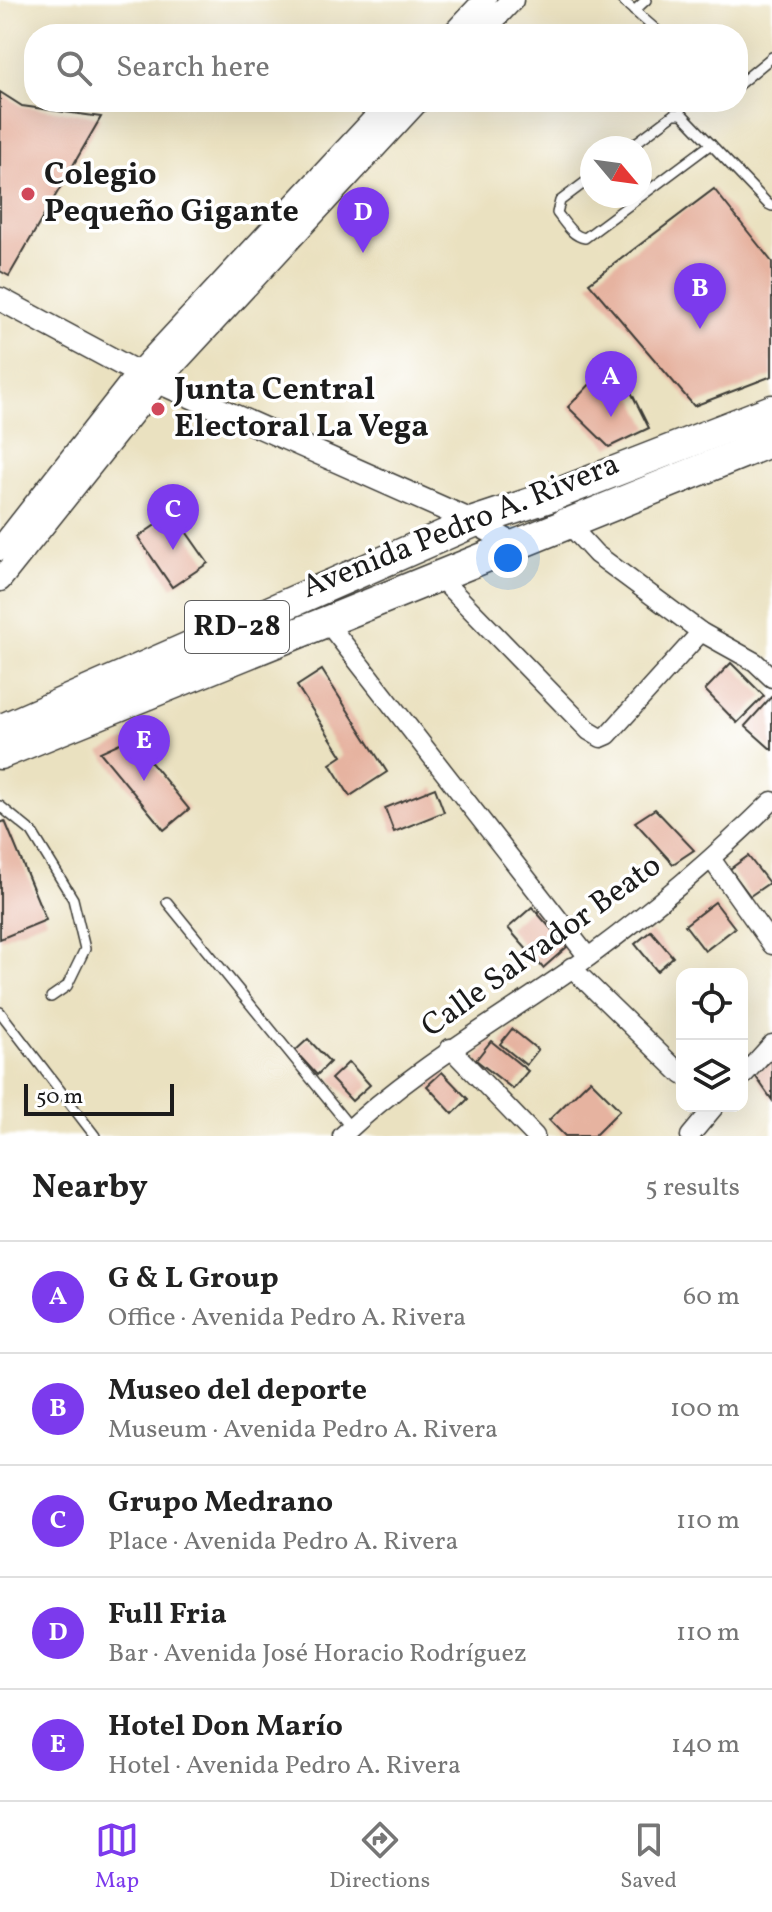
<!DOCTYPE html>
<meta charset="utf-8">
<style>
:root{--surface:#fff;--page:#f6f6f6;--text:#222;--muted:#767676;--line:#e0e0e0;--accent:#7c3aed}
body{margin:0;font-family:Vollkorn,serif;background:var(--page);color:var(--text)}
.controls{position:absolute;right:24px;bottom:24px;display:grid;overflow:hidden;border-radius:16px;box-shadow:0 8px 32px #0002}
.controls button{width:72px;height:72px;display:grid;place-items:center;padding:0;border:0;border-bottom:2px solid var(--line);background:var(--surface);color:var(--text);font:40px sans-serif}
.compass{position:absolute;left:580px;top:136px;width:72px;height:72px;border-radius:50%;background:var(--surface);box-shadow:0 8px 32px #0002;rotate:119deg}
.scale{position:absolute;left:24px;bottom:20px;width:150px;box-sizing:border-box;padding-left:8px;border:4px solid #1c1c1c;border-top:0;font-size:22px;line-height:28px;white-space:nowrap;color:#1c1c1c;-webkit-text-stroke:6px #fff;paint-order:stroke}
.you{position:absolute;left:508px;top:558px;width:28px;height:28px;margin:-20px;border:6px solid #fff;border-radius:50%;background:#1a73e8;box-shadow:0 0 0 12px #1a73e833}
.badge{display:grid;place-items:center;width:52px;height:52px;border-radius:50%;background:var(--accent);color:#fff;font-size:26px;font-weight:700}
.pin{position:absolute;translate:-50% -66px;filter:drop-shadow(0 2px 4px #0008)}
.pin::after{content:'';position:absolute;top:42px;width:28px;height:24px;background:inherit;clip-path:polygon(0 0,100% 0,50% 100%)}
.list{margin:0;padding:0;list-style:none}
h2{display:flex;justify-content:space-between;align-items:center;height:104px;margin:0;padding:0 32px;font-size:34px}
h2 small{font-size:26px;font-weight:400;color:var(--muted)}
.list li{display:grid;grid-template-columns:52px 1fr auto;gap:24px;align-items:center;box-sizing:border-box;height:112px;padding:0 32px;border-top:2px solid var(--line)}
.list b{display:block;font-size:30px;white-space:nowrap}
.list p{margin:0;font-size:26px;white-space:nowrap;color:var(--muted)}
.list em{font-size:26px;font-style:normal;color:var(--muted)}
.icon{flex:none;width:44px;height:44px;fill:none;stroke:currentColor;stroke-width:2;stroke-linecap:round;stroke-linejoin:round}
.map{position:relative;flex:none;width:772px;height:1136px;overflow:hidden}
.search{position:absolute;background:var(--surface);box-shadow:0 8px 32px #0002;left:24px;right:24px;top:24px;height:88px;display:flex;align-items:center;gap:20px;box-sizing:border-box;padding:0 28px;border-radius:32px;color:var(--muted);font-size:30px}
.sheet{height:664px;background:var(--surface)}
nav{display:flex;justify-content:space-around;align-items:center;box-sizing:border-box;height:112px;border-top:2px solid var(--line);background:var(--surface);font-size:22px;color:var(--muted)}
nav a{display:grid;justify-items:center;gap:4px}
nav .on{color:var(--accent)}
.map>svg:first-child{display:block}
.building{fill:#e6b3a0}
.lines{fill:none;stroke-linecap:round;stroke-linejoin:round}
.service-casing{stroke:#3b3a35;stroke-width:12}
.minor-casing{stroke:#3b3a35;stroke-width:21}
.tertiary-casing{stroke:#3b3a35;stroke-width:25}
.primary-casing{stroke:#3b3a35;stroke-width:33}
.service{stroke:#fff;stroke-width:9}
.minor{stroke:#fff;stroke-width:18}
.tertiary{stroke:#fff;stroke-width:22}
.primary{stroke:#fff;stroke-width:30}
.poi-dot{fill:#d1495b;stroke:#fff;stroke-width:3}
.labels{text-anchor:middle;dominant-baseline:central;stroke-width:7;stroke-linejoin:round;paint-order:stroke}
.shield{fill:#fff;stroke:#606060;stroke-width:2}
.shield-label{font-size:30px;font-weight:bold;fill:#1c1c1c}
.poi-label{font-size:32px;font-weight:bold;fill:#1c1c1c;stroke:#fff;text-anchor:start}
.street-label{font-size:32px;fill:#1c1c1c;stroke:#fff}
</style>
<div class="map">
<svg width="772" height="1136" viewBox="0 0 772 1136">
<rect width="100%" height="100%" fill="#fff"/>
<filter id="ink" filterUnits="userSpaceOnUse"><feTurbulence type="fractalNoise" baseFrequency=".0125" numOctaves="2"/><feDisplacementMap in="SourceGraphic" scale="16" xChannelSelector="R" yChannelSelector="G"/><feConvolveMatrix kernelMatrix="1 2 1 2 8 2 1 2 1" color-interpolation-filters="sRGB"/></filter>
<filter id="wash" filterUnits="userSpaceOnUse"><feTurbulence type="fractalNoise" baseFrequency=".006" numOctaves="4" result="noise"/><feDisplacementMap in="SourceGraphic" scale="32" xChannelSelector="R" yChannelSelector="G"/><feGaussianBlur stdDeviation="1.8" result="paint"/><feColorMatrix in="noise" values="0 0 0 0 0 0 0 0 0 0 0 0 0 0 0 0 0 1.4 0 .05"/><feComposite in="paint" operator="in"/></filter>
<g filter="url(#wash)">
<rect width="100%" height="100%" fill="#eae1c0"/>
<g id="blocks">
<!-- building -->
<g class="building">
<path d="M0,92L22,106L101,117L9,276L0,271Z"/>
<path d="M714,189L772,262V376L694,406L589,283Z"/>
<path d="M598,376L626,382L649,428L609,447L568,407Z"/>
<path d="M173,513L208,563L172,587L138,537Z"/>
<path d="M731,663L764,696L737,723L705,690Z"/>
<path d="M322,670L387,772L350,796L330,764L342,756L297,686Z"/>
<path d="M772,696V750L745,726Z"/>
<path d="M131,738L189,809L164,830L100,752Z"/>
<path d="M435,788L444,812L394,832L385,808Z"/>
<path d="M655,809L694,850L673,864L635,822Z"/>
<path d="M5,821L46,920L0,939V823Z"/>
<path d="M748,856L769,883L750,896L730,869Z"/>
<path d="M715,902L735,928L705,951L685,925Z"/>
<path d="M532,907L567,947L543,968L508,928Z"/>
<path d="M651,931L673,957L657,971L635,944Z"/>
<path d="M512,1029L538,1050L526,1065L500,1044Z"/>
<path d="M308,1039L330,1062L317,1075L295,1051Z"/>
<path d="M491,1041L528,1071L513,1089L476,1060Z"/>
<path d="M772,1060V1100L754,1074Z"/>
<path d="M349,1062L370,1085L352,1101L331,1079Z"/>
<path d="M442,1072L468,1099L453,1114L427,1086Z"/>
<path d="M590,1080L620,1110L594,1136H565L549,1120Z"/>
</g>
</g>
</g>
<g filter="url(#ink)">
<use href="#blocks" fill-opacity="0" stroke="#3b3a35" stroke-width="2"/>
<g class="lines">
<!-- service casing -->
<g class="service-casing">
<g id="service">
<path d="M622,0L661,34"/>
<path d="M634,11L646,0"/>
<path d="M738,85L772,57"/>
<path d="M629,148L674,114H682L768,204L772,206"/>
<path d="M592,177L560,201L557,213C565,223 572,236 585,238L711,144"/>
<path d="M0,806L32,832L73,899L85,949L67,986L51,997"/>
<path d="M167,902L351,1128"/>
<path d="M0,1012L95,1136"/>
</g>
</g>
<!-- minor casing -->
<g class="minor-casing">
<g id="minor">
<path d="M563,518L596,554L701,632L755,662L772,678"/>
<path d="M437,575L589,731L601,738L608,735L701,632"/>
<path d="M326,621L588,957"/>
<path d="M712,860L772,945"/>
<path d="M571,967L682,1075"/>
<path d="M450,1048L535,1136"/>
<path d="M742,1077L772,1044"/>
<path d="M342,1136C417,1065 507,1016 590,956C654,909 715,857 772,801"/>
<path d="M690,1136L715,1106"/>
</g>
</g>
<!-- tertiary casing -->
<g class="tertiary-casing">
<g id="tertiary">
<path d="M453,34L485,0"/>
<path d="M480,34L512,0"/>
<path d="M0,299L138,373L474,522L513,544"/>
<path d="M0,549L138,373L390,102"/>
<path d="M0,580L158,382L417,102"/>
</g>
</g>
<!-- primary casing -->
<g class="primary-casing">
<g id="primary">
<path d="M0,730L474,522L549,497L772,410"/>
<path d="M0,754L772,441"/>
</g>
</g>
<!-- service -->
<use href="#service" class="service"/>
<!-- minor -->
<use href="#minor" class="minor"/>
<!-- tertiary -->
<use href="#tertiary" class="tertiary"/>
<!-- primary -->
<use href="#primary" class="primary"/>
</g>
</g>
<!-- markers -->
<g class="poi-dot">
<circle cx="28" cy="194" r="8"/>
<circle cx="158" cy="409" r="8"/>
</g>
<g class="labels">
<!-- shield labels -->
<rect class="shield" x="185" y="601" width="104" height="52" rx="6"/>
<g class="shield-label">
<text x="237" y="627">RD-28</text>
</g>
<!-- poi labels -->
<g class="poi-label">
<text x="44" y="176">Colegio<tspan x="44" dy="37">Pequeño Gigante</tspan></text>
<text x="174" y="391">Junta Central<tspan x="174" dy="37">Electoral La Vega</tspan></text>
</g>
<!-- street labels -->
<g class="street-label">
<text transform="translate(461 527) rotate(-22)">Avenida Pedro A. Rivera</text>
<text transform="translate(542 947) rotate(-36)">Calle Salvador Beato</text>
</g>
</g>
</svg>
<div class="controls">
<button><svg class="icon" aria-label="locate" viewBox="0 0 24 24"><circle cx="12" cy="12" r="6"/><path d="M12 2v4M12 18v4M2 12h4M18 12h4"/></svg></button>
<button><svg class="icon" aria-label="layers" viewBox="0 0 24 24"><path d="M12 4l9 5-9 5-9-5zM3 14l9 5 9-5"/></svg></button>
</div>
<svg class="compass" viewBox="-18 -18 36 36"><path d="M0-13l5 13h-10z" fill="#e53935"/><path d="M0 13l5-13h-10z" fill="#767676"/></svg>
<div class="scale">50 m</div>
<div class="you"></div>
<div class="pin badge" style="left:611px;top:417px">A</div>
<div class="pin badge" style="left:700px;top:329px">B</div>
<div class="pin badge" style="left:173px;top:550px">C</div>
<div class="pin badge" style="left:363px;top:253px">D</div>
<div class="pin badge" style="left:144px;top:781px">E</div>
<div class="search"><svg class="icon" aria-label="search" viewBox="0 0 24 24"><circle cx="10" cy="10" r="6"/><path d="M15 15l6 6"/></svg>Search here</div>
</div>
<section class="sheet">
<h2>Nearby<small>5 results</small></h2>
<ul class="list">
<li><span class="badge">A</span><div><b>G &amp; L Group</b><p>Office · Avenida Pedro A. Rivera</p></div><em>60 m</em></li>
<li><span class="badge">B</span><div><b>Museo del deporte</b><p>Museum · Avenida Pedro A. Rivera</p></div><em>100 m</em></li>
<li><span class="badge">C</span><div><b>Grupo Medrano</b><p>Place · Avenida Pedro A. Rivera</p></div><em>110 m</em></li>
<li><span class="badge">D</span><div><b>Full Fria</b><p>Bar · Avenida José Horacio Rodríguez</p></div><em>110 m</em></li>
<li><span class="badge">E</span><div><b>Hotel Don Marío</b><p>Hotel · Avenida Pedro A. Rivera</p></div><em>140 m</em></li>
</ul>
</section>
<nav>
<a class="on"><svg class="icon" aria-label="map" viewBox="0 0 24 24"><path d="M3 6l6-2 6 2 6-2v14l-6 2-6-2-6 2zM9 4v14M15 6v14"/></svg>Map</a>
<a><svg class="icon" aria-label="directions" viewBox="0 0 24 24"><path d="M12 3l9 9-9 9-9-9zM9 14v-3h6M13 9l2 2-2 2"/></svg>Directions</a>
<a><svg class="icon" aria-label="saved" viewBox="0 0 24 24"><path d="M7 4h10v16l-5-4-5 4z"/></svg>Saved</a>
</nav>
